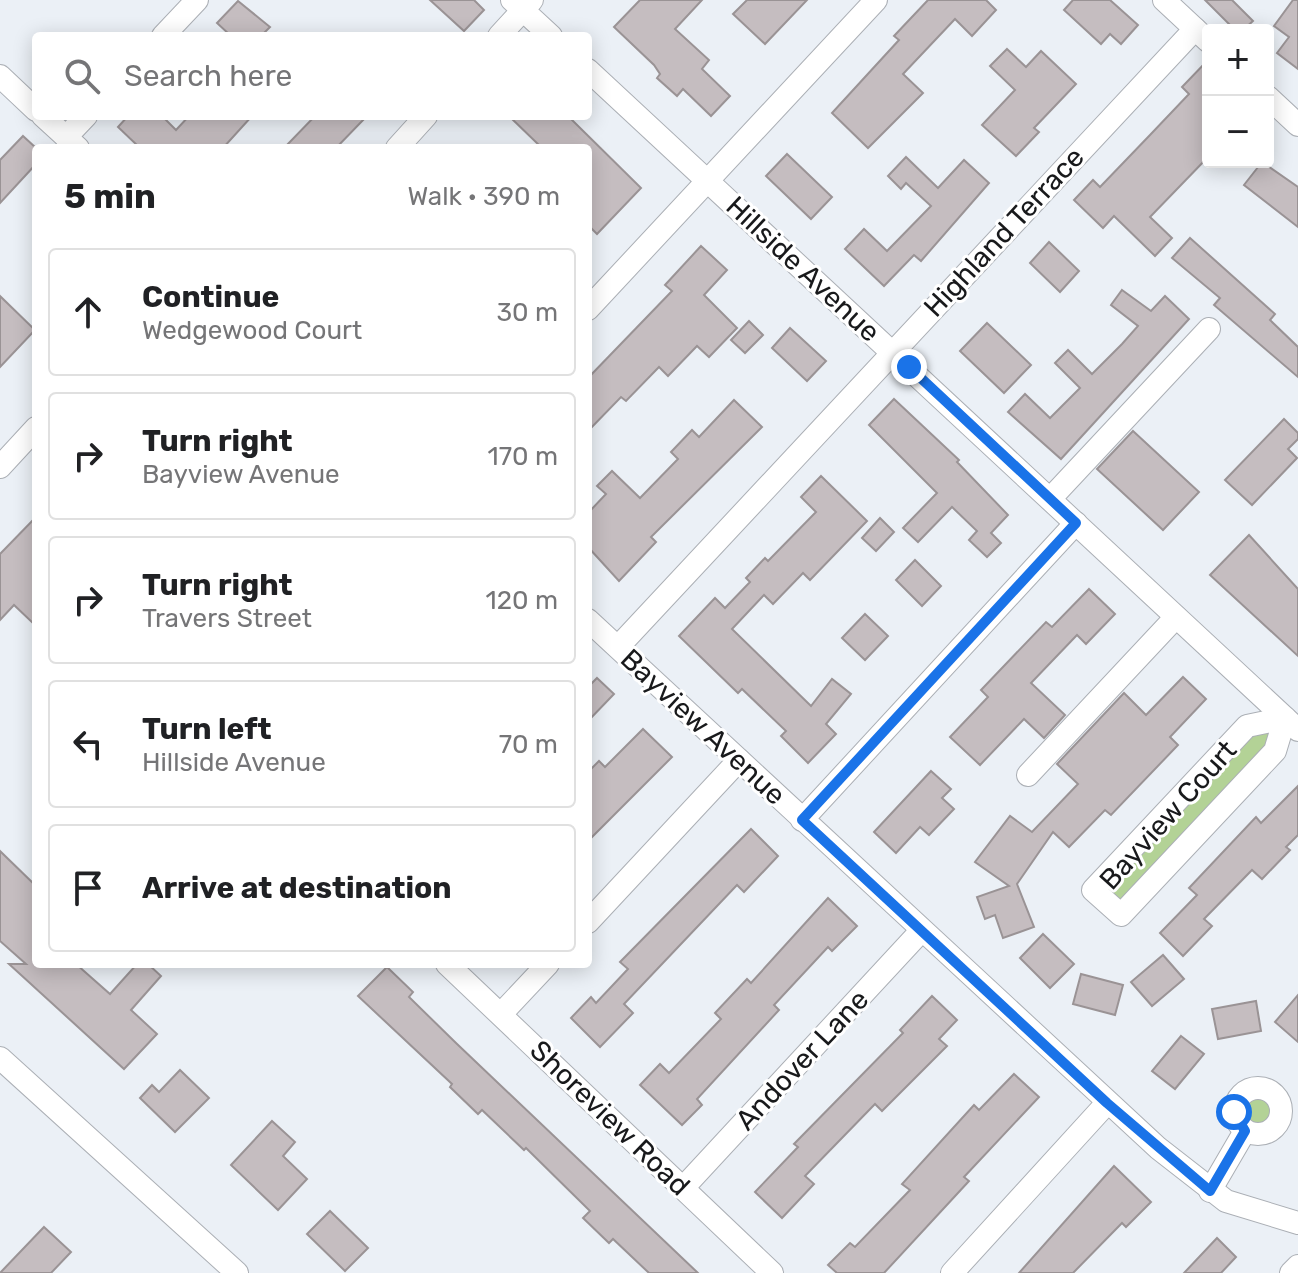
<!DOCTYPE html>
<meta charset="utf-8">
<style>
:root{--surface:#fff;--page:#f2f2f2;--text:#202124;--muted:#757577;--line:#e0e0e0}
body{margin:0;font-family:Rubik,sans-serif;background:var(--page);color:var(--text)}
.controls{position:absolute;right:24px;top:24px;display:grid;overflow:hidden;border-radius:8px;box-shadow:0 4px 20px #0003}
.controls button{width:72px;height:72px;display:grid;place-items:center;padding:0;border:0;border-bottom:2px solid var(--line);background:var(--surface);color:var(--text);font:40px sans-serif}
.stop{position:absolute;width:24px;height:24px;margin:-18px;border:6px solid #1a73e8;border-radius:50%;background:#fff}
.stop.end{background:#1a73e8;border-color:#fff;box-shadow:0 2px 8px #0008}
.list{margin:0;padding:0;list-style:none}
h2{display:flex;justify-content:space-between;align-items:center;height:104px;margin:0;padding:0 32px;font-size:34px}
h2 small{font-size:26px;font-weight:400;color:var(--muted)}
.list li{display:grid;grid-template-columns:52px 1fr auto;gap:24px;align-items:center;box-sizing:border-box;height:128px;margin:0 16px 16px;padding:0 16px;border:2px solid var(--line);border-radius:8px}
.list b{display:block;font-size:30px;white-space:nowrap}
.list p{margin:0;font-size:26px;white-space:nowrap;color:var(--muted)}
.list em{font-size:26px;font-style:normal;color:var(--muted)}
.icon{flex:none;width:44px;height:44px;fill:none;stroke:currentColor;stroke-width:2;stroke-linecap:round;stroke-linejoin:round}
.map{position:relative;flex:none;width:1298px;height:1273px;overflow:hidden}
.search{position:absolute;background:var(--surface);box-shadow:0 4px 20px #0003;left:32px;top:32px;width:560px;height:88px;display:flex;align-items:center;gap:20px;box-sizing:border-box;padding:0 28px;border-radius:8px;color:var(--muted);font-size:30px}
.panel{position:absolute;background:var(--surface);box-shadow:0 4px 20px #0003;left:32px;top:144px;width:560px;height:824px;border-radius:8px}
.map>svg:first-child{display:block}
.green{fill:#b3d296}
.building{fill:#c5bdc0;stroke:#9a9395;stroke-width:2}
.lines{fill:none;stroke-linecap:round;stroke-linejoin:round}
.minor-casing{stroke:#abafb5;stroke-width:24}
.minor{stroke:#fff;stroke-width:22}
.route{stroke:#1a73e8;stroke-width:10}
.labels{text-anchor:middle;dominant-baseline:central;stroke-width:6;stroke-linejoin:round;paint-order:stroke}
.street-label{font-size:28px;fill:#18191b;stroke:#fff}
</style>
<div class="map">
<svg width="1298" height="1273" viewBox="0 0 1298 1273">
<rect width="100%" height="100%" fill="#ebf0f6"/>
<!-- green -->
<g class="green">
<path d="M1285,718L1275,751L1121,915L1093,890L1247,726Z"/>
<circle cx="1258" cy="1111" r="23"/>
</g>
<!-- building -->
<g class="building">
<path d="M430,0H474L484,10L464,31Z"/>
<path d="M640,0H702L675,29L709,60L702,69L730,96L711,116L683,89L677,96L657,78L660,74L654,65L614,27Z"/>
<path d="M747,0H807L765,44L733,14Z"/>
<path d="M928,0H986L996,10L972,36L955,19L903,74L923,93L868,148L832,113L899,40L894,36Z"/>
<path d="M1073,0H1110L1138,25L1121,44L1110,34L1101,44L1064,10Z"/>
<path d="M1205,0H1232L1253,21L1243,30H1235Z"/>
<path d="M1293,0H1298V69L1277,53L1289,37L1274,26Z"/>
<path d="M238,1L270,27L261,36H231L217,23Z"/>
<path d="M1007,49L1026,67L1041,51L1076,84L1034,128L1039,132L1016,156L982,125L1015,90L990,66Z"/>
<path d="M1208,60V157L1150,217L1172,238L1155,256L1114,216L1103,228L1074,200L1093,180L1100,187L1150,135L1189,94L1182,87Z"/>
<path d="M128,116H162L176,130L189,116H252L223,148H140L118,127Z"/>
<path d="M315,116H367L336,148H284Z"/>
<path d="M509,116H568L641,188L597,234L588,225V148H542Z"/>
<path d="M23,136L36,148V164L0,203V160Z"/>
<path d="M787,154L832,197L811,219L766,176Z"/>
<path d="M906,157L938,188L964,160L989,183L921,261L914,255L884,286L845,249L864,229L887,251L931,206L906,183L901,189L888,176Z"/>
<path d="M1262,162L1298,187V227L1244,185Z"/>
<path d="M1190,238L1275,314L1270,320L1298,347V377L1214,305L1220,298L1172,258Z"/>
<path d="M1049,242L1079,271L1060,292L1030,263Z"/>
<path d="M701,246L727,270L704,295L737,328L709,357L697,346L668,376L659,367L626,401L621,397L588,431V378L672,291L665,285Z"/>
<path d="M1122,290L1151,311L1165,296L1189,319L1061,459L1008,412L1025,394L1050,418L1080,388L1055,363L1068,350L1092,374L1122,344L1138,326L1111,305Z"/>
<path d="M0,296L35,330L0,367Z"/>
<path d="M749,321L763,335L745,353L731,340Z"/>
<path d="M987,323L1031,365L1004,393L960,351Z"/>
<path d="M790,328L826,361L807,381L772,348Z"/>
<path d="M894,399L959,460L957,462L1008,515L991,533L1001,543L987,557L969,540L977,531L952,507L918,542L903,528L937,493L869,425Z"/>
<path d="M734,400L762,427L651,537L656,542L619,581L588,547V513L606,494L597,486L612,471L640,498L678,459L671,452L692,430L699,437Z"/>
<path d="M1284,419L1298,433V439L1288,449L1297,458L1252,505L1225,480Z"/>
<path d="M1133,431L1199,492L1163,530L1097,469Z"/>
<path d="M821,476L867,521L810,580L803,573L773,604L764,595L732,629L811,706L832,679L851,694L826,724L836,734L808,763L781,736L786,731L742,689L738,693L679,636L715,598L725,608L750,582L746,578L765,558L768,561L816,512L801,497Z"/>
<path d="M36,517V626L14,605L0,620V554Z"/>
<path d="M880,518L894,532L876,551L862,538Z"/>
<path d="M1249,535L1298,589V656L1210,575Z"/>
<path d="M915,560L941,586L922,606L896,580Z"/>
<path d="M1089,589L1115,614L1086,644L1077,635L1031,683L1065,715L1044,738L1024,719L980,765L950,737L988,697L981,690L1046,622L1052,627Z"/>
<path d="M865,614L888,636L865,660L842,638Z"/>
<path d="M1183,677L1206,699L1170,737L1178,745L1111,815L1105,810L1069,847L1053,832L1017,884L1034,927L1003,938L995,915L985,919L977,897L1009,886L975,862L1010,816L1032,832L1078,784L1057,764L1124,693L1146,715Z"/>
<path d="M597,678L614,694L588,721V687Z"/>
<path d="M643,729L672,757L588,841V772L599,761L605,767Z"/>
<path d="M931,771L951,789L942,798L954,809L929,835L920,827L896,853L874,832Z"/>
<path d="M1298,786V835L1286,847L1290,850L1262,879L1252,870L1204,919L1212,926L1183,956L1160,933L1197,895L1189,888L1256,817L1261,823Z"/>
<path d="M751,829L778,856L744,892L737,885L624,1004L633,1013L600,1047L571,1018L591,997L596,1003L628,969L620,962Z"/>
<path d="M0,851L36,886V964H76L110,994L137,964H148L161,976L131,1010L157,1034L124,1069L9,964H26L0,941Z"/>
<path d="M828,898L857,926L832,951L828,947L774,1005L779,1010L697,1099L702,1105L682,1125L640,1085L660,1064L669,1073L721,1019L715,1013L747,979L751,983Z"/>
<path d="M1043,934L1074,964L1050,988L1020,958Z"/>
<path d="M1163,955L1184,979L1152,1006L1131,982Z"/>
<path d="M387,967L413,992L409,997L456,1043L698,1273H649L613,1239L609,1243L583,1218L590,1211L526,1148L524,1150L482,1110L478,1114L450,1087L452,1084L358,996Z"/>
<path d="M1081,974L1123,985L1115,1015L1073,1004Z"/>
<path d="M1298,995V1042L1275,1022Z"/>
<path d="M932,996L957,1020L939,1039L947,1046L882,1111L875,1104L805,1176L814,1184L782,1218L755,1192L798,1147L794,1144L903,1033L900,1030Z"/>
<path d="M1256,1001L1261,1031L1218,1039L1212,1009Z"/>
<path d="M1181,1036L1204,1054L1175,1089L1152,1071Z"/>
<path d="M180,1070L209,1098L175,1132L140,1098L152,1085L159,1092Z"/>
<path d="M1014,1074L1039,1097L964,1177L969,1181L884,1273H837L828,1265L850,1243L855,1247L910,1190L902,1184L974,1105L979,1110Z"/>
<path d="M272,1121L295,1142L283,1156L307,1179L278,1210L231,1165Z"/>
<path d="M1114,1166L1151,1202L1126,1227L1122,1223L1073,1273H1019Z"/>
<path d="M330,1211L368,1248L345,1271L307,1234Z"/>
<path d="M44,1227L71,1252L51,1273H0Z"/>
<path d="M1217,1238L1236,1257L1221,1273H1184Z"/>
</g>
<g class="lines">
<!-- minor casing -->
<g class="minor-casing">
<g id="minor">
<path d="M512,0L551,36"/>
<path d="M1164,0L1208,41"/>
<path d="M163,36L197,0"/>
<path d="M499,36L532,0"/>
<path d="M588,70L1298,730"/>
<path d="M0,76L36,110"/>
<path d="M1268,97L1298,125"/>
<path d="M43,116L78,148"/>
<path d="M66,137L86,116"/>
<path d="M397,148L426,116"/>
<path d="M588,309L876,0"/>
<path d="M0,467L36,428"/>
<path d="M1050,499L1209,329"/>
<path d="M588,620L1158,1148L1226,1201L1298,1223"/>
<path d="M618,647L1195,29"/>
<path d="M1285,718L1275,751L1121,915L1093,890L1247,726Z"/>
<path d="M1028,775L1176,617"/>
<path d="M802,820L1076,523"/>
<path d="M588,922L739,760"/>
<path d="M447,964L772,1273"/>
<path d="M501,1014L548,964"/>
<path d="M0,1058L237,1273"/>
<circle cx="1258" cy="1111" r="23"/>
<path d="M683,1188L921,931"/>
<path d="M1210,1191L1245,1131"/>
<path d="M952,1273L1107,1103"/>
<path d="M1291,1273L1298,1266"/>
</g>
</g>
<!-- minor -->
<use href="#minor" class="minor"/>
</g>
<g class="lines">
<!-- route -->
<path class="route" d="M909,367L1076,523L802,820L1107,1103L1210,1191L1245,1131L1234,1112"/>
</g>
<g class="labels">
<!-- street labels -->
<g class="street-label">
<text transform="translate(1004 232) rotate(-47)">Highland Terrace</text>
<text transform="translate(803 269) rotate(43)">Hillside Avenue</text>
<text transform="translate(703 727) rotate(43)">Bayview Avenue</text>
<text transform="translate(1168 815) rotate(-48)">Bayview Court</text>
<text transform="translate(802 1060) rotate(-47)">Andover Lane</text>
<text transform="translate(610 1118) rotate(44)">Shoreview Road</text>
</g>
</g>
</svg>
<div class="controls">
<button>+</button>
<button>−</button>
</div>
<div class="stop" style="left:1234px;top:1112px"></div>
<div class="stop end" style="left:909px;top:367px"></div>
<div class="search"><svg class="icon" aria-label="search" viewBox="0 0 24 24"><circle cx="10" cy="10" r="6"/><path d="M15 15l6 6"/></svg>Search here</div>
<section class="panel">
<h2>5 min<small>Walk · 390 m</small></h2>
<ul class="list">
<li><svg class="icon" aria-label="ahead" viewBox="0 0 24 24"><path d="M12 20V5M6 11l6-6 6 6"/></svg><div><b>Continue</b><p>Wedgewood Court</p></div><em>30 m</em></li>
<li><svg class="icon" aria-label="right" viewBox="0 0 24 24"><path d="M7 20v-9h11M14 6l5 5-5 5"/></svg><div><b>Turn right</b><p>Bayview Avenue</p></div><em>170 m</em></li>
<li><svg class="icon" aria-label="right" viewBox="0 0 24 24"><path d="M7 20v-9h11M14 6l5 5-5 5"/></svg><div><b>Turn right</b><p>Travers Street</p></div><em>120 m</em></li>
<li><svg class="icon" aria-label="left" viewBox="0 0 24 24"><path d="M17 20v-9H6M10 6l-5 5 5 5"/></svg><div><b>Turn left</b><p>Hillside Avenue</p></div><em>70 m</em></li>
<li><svg class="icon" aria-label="arrive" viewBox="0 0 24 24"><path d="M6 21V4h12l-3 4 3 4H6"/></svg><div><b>Arrive at destination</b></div></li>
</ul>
</section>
</div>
